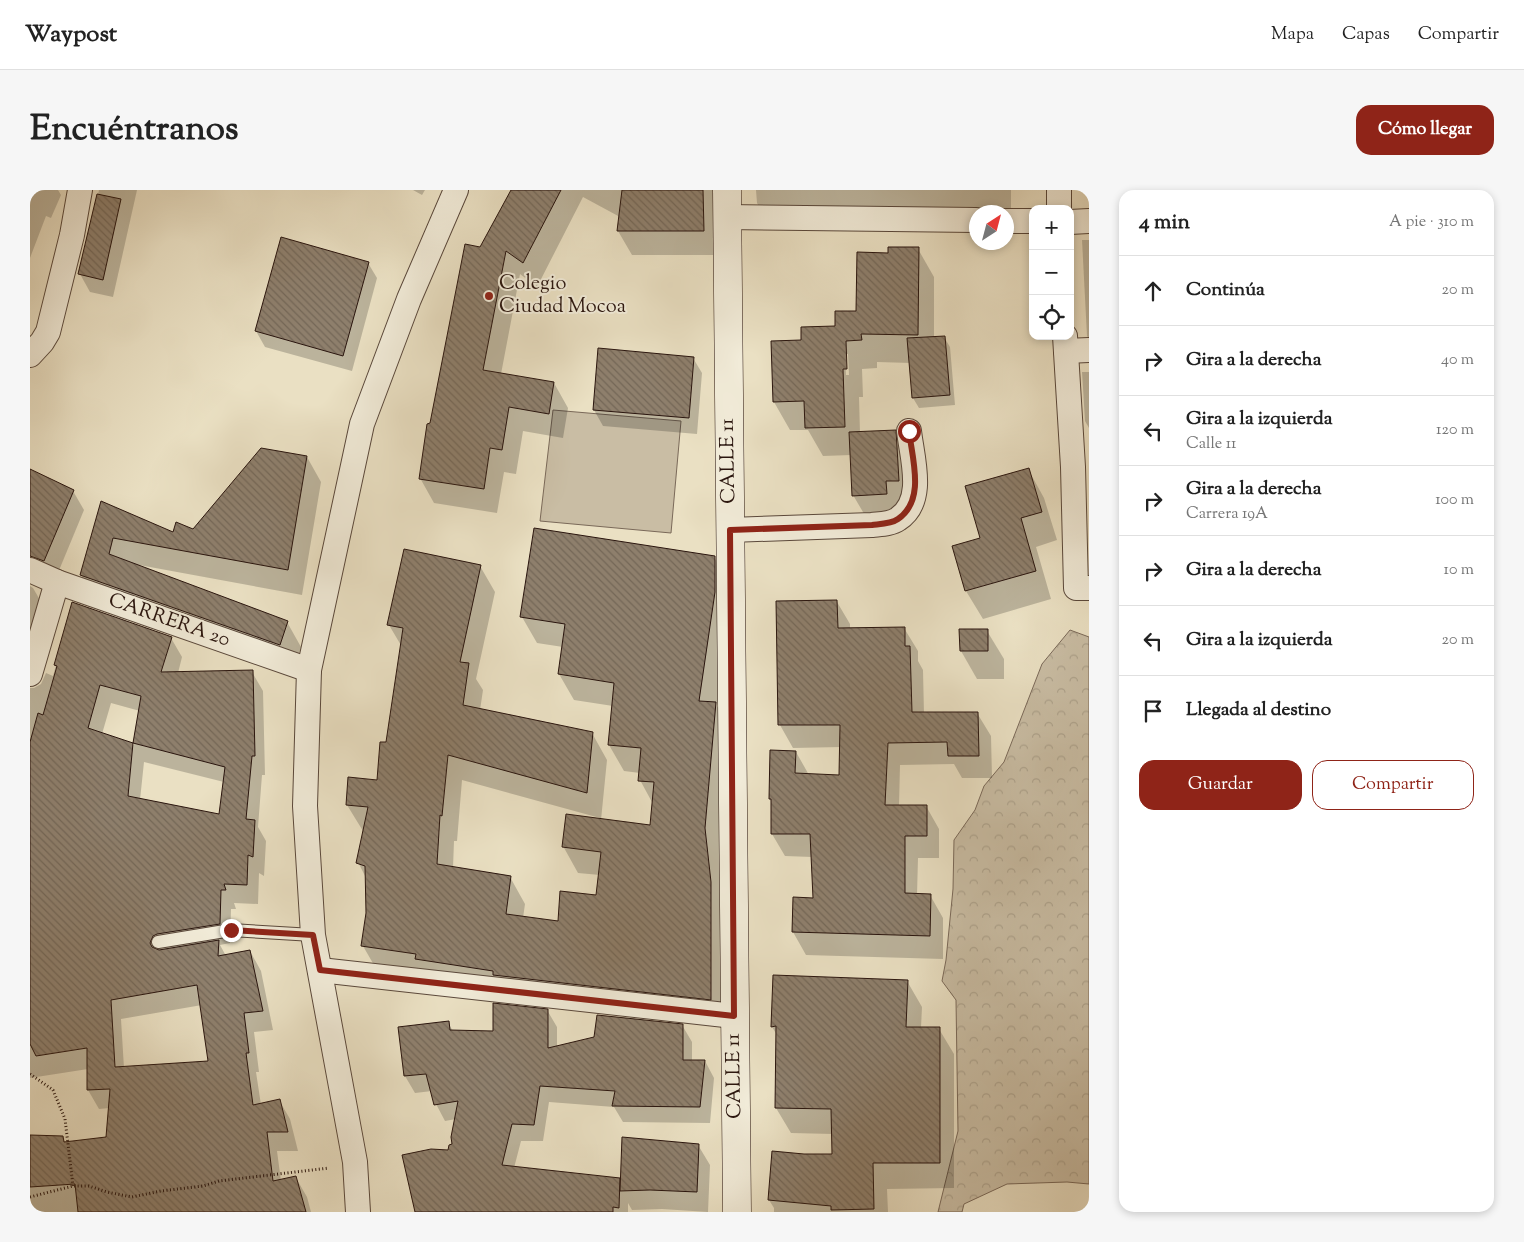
<!DOCTYPE html>
<html lang="es">
<meta charset="utf-8">
<style>
:root{--surface:#fff;--page:#f6f6f6;--text:#222;--muted:#767676;--line:#e0e0e0;--accent:#8f2418}
body{margin:0;font-family:"Sorts Mill Goudy",serif;background:var(--page);color:var(--text)}
.controls{position:absolute;right:15px;top:15px;display:grid;overflow:hidden;border-radius:10px;box-shadow:0 2px 8px #0003}
.controls button{width:45px;height:45px;display:grid;place-items:center;padding:0;border:0;border-bottom:1px solid var(--line);background:var(--surface);color:var(--text);font:25px sans-serif}
.compass{position:absolute;left:939px;top:15px;width:45px;height:45px;border-radius:50%;background:var(--surface);box-shadow:0 2px 8px #0003;rotate:36deg}
.stop{position:absolute;width:15px;height:15px;margin:-11px;border:4px solid #8f2418;border-radius:50%;background:#fff}
.stop.end{background:#8f2418;border-color:#fff;box-shadow:0 1px 5px #0008}
.list{margin:0;padding:0;list-style:none}
h2{display:flex;justify-content:space-between;align-items:center;height:65px;margin:0;padding:0 20px;font-size:21px}
h2 small{font-size:16px;font-weight:400;color:var(--muted)}
.list li{display:grid;grid-template-columns:32px 1fr auto;gap:15px;align-items:center;box-sizing:border-box;height:70px;padding:0 20px;border-top:1px solid var(--line)}
.list b{display:block;font-size:19px;white-space:nowrap}
.list p{margin:0;font-size:16px;white-space:nowrap;color:var(--muted)}
.list em{font-size:16px;font-style:normal;color:var(--muted)}
.actions{display:flex;gap:10px;padding:15px 20px}
.actions a{flex:1;padding:11px 0;border:1px solid var(--accent);border-radius:15px;text-align:center;font-size:18px;color:var(--accent)}
.actions .main{background:var(--accent);color:#fff}
.icon{flex:none;width:28px;height:28px;fill:none;stroke:currentColor;stroke-width:2;stroke-linecap:round;stroke-linejoin:round}
.map{position:relative;flex:none;width:1059px;height:1022px;overflow:hidden;border-radius:15px}
header{display:flex;align-items:center;gap:30px;box-sizing:border-box;height:70px;padding:0 25px;background:var(--surface);border-bottom:1px solid var(--line)}
header strong{font-size:24px}
nav{display:flex;gap:28px;margin-inline-start:auto;font-size:18px}
.intro{display:flex;align-items:center;justify-content:space-between;box-sizing:border-box;height:120px;padding:0 30px}
h1{margin:0;font-size:35px}
.button{padding:12px 22px;border-radius:15px;background:var(--accent);color:#fff;font-size:18px;font-weight:700}
main{display:flex;gap:30px;padding:0 30px}
aside{flex:1;background:var(--surface);border-radius:15px;box-shadow:0 2px 8px #0003}
.map>svg:first-child{display:block}
.forest{fill:url(#forest-crowns);stroke:#7a6959}
.garden{fill:#c9bda4;stroke:#7a6959}
.shadow{fill:#0003;fill-rule:evenodd}
.building{fill:url(#building-back-hatch);stroke:#2a150e;fill-rule:evenodd}
.lines{fill:none;stroke-linecap:round;stroke-linejoin:round}
.lane-casing{stroke:#5a483b;stroke-width:14}
.street-casing{stroke:#5a483b;stroke-width:26}
.secondary-casing{stroke:#2a150e;stroke-width:29}
.path{stroke:#2a150e;stroke-width:3;stroke-dasharray:1 2.5;stroke-linecap:butt}
.lane{stroke:#f1ebd8;stroke-width:12}
.street{stroke:#f1ebd8;stroke-width:24}
.secondary{stroke:#f1ebd8;stroke-width:28}
.route{stroke:#8f2418;stroke-width:6}
.poi-dot{fill:#8f2418;stroke:#f1ebd8;stroke-width:2}
.labels{text-anchor:middle;dominant-baseline:central;stroke-width:4;stroke-linejoin:round;paint-order:stroke}
.poi-label{font-size:20px;fill:#2a150e;stroke:#f1ebd8;text-anchor:start}
.street-label{font-size:20px;fill:#2a150e;stroke:#f1ebd8}
</style>
<header>
<strong>Waypost</strong>
<nav><a>Mapa</a><a>Capas</a><a>Compartir</a></nav>
</header>
<div class="intro"><h1>Encuéntranos</h1><a class="button">Cómo llegar</a></div>
<main>
<div class="map">
<svg width="1059" height="1022" viewBox="0 0 1059 1022">
<defs>
<pattern id="forest-crowns" width="20" height="18" patternUnits="userSpaceOnUse" patternTransform="scale(1.25)"><rect width="20" height="18" fill="#c9bda4"/><path d="M2 6a3 3 0 1 1 6 0M12 15a3 3 0 1 1 6 0" fill="none" stroke="#ada28c"/></pattern>
<pattern id="building-back-hatch" width="6" height="6" patternUnits="userSpaceOnUse" patternTransform="scale(1.25)"><rect width="6" height="6" fill="#8e7f6c"/><path d="M-1 5l2 2M0 0l6 6M5-1l2 2" fill="none" stroke="#746757"/></pattern>
</defs>
<rect width="100%" height="100%" fill="#eae0c3"/>
<filter id="stains"><feTurbulence type="fractalNoise" baseFrequency=".004" numOctaves="4"/><feColorMatrix values="0 0 0 0 .2 0 0 0 0 .09 0 0 0 0 .02 0 0 0 .5 -.17"/></filter>
<radialGradient id="worn" r=".72"><stop offset=".6" stop-color="#630" stop-opacity="0"/><stop offset="1" stop-color="#630" stop-opacity=".3"/></radialGradient>
<!-- forest -->
<path class="forest" d="M1040,440L1059,447V994L1037,992L977,994L934,1014L932,1022H908L928,941L926,810L912,791L916,770L923,699L924,650L945,620L954,596L974,572L1012,474Z"/>
<!-- garden -->
<path class="garden" d="M523,220L651,231L641,343L510,331Z"/>
<!-- shadow -->
<g class="shadow">
<path d="M0,0H28L31,5L21,28L16,26L0,68Z"/>
<path d="M69,0H107L83,107L60,102L50,84Z"/>
<path d="M383,0H395L392,5Z"/>
<path d="M482,0H685L687,65H602L588,41L590,27L553,7L507,97L490,84L471,184L524,193L538,218L533,248L493,241L486,284L474,282L467,323L404,313L390,288L401,234L451,59Z"/>
<path d="M726,0H981V19H913L735,27L727,13Z"/>
<path d="M1052,50H1059V149L1057,146Z"/>
<path d="M888,59L904,87V148L914,147L920,157L925,215L889,218L883,208L881,173L847,172V178L832,179L833,207H829L830,243L865,241L881,269L885,319L840,334L823,305L821,265L793,266L778,240H760L744,212L772,151L807,137L827,122L859,64ZM815,164H818L819,185H816Z"/>
<path d="M338,73L347,88L322,181L235,157L226,141Z"/>
<path d="M663,168L672,183L667,244L573,236L564,220Z"/>
<path d="M1052,182H1059V238L1055,231Z"/>
<path d="M277,267L291,292L272,405L109,375V376L257,432L271,457L264,480L66,411L51,385L72,312L143,344L164,341Z"/>
<path d="M998,279L1014,308L1027,350L1006,357L1021,409L953,429L936,401L924,357L952,349Z"/>
<path d="M0,283L43,301L54,320L25,390L0,392Z"/>
<path d="M684,367L699,393L700,429L687,516L701,540L689,665L695,719L696,835L348,782L333,756L337,723L336,688L328,672L334,641H333L317,615L348,591L357,554L372,457L359,435L450,376L465,402L446,489L453,500L450,520L562,543L577,570L571,630L621,637L623,614L610,590V583L594,581L579,555L583,516L544,510L529,484L533,457L507,453L492,427ZM432,590L570,628L533,656L548,683L570,685L567,706L529,733L493,728L495,714L480,687L423,678L424,651H427Z"/>
<path d="M0,396L3,398L14,417L0,452Z"/>
<path d="M807,412L820,434V439L874,438L888,461V471L893,480L894,524L947,523L961,546L962,588H932L924,574L870,575L869,616H896L909,639V668H888L887,705H900L913,728V769L776,765L763,742L784,709L782,667L755,666L742,644V613L740,609L766,562L779,585L810,587L811,557L763,558L750,535Z"/>
<path d="M43,413L141,448L152,467L148,483L222,482L233,501L235,585H232L228,637L236,651L234,686L229,683L228,714L204,713L206,719H201L200,753L190,755L196,766L220,761L231,781L243,840L224,842L229,882H226L231,915L249,910L260,929L268,961H247L251,991L266,988L277,1007L281,1022H3L0,1007V946L32,948L36,953L77,948L80,918L69,919L58,900V879L0,888V498H4L11,494L16,483L23,486ZM81,513L110,521L104,555L72,544ZM114,572L194,592L190,625L110,610ZM172,815L180,872L94,878L91,829Z"/>
<path d="M930,440L957,441L974,469V489H947L931,461Z"/>
<path d="M744,786L877,791L892,817L891,838L909,839L924,864V998L857,999L858,1022H744V1018L739,1010L803,966V944L761,943L746,918L747,845L742,837Z"/>
<path d="M517,820L527,837V857L652,835L662,852V871H675L684,888L680,933L593,932L584,917L519,912L513,951H491L484,978L589,989L591,993L668,955L680,975L678,1022L632,1019L602,1020L598,1013V1022H389L423,955L426,929L415,931L406,914L402,901L385,903L375,886L418,833L423,841L464,842Z"/>
</g>
<!-- building -->
<g class="building">
<path d="M481,0H531L493,73L476,61L453,180L524,192L519,224L479,217L472,260L460,258L454,299L389,289L397,234L400,233L435,54L450,57Z"/>
<path d="M592,0H673L674,41H587Z"/>
<path d="M67,4L91,9L73,90L48,84Z"/>
<path d="M251,47L339,72L313,166L225,141Z"/>
<path d="M858,57H889L888,145L831,144L832,150L816,151L817,179H813L815,237L775,238L774,211L743,212L741,151L771,150V137L805,136V121H826L827,62L858,63Z"/>
<path d="M915,146L920,205L882,208L877,148Z"/>
<path d="M568,158L664,167L659,228L563,220Z"/>
<path d="M866,240L869,291H856L857,304L822,306L819,242Z"/>
<path d="M231,258L277,266L258,380L83,348L79,364L258,431L250,455L50,385L71,311L143,342L146,332L163,339Z"/>
<path d="M999,278L1012,322L991,328L1006,381L935,401L922,356L950,348L935,296Z"/>
<path d="M0,279L44,300L14,371L0,366Z"/>
<path d="M504,338L685,366V402L669,511L686,512L675,638L681,692V810L463,785V781L385,769L386,764L331,756L336,723L335,676L326,673L338,617L316,615L318,587L347,590L350,552H356L373,438L357,435L374,359L451,375L430,472L439,473L433,515L563,542L557,603L418,565L412,626L410,625L407,674L481,686L476,724L528,731L530,701L566,705L571,662L532,657L536,624L620,635L624,592L608,591L611,558L578,555L584,493L528,484L535,434L490,427Z"/>
<path d="M807,410L808,438L875,437V456H880L882,522H948L949,566H918L917,552L858,553L855,615H897V646H875V703L901,704L900,746L762,742L763,707L783,708L780,644H741V609H739L740,560L766,561L765,583L809,585L810,535H748L746,411Z"/>
<path d="M42,412L142,447L131,482L223,480L225,566H222L216,629L225,630L223,667L218,665L217,695L194,694L196,700H191L190,734L127,744L123,746L120,753L122,757L129,760L189,750L188,766L220,760L233,821L214,823L219,863H216L223,915L250,909L258,942H237L243,991L266,986L276,1022H48L45,994L0,997V945L33,946L34,952L76,947L80,899L57,900V858L6,866L0,854V552L8,523L13,525L27,476L24,475ZM70,495L111,506L103,553L58,538ZM103,553L195,577L189,624L98,606ZM167,795L178,871L85,877L81,810Z"/>
<path d="M929,439H958V461H930Z"/>
<path d="M743,785L878,790L876,837H910V973H843L844,1019L801,1020V1016L738,1010L742,961L774,964H802L801,919L745,918L746,836L741,837Z"/>
<path d="M463,813L518,819V858L564,847L567,825L653,834V870H675L670,917L582,916L585,901L510,896L504,935L482,934L472,975L590,988L589,1018L583,1017V1022H385L372,965L401,959L418,960L419,955L422,954L421,947L428,911L404,915L396,884L374,886L368,837L419,831L420,840L463,841Z"/>
<path d="M592,947L669,954L667,1002L620,1000L590,1001Z"/>
</g>
<g class="lines">
<!-- lane casing -->
<g class="lane-casing">
<path id="lane" d="M128,752L201,740L283,745"/>
</g>
<!-- street casing -->
<g class="street-casing">
<g id="street">
<path d="M1029,19V0"/>
<path d="M697,27L946,30"/>
<path d="M976,31H1003"/>
<path d="M1040,32L1059,31"/>
<path d="M1035,146L1043,277L1046,398H1059"/>
<path d="M1036,161L1059,160"/>
<path d="M0,165L12,152L18,142L42,45L50,0"/>
<path d="M700,340L842,335C850,334 861,334 868,329C896,311 882,268 879,241"/>
<path d="M0,380L27,392L279,480"/>
<path d="M0,484L27,392"/>
<path d="M290,780L704,826"/>
<path d="M328,1022L325,972L283,745L275,616L279,480L332,234L379,109L426,0"/>
</g>
</g>
<!-- secondary casing -->
<g class="secondary-casing">
<path id="secondary" d="M697,0L707,1022"/>
</g>
<!-- path -->
<g class="path">
<path d="M0,884L23,900L35,929L43,996"/>
<path d="M0,1007L43,996H59L77,1002L102,1007L131,1001L173,996L189,991L299,978"/>
</g>
<!-- lane -->
<use href="#lane" class="lane"/>
<!-- street -->
<use href="#street" class="street"/>
<!-- secondary -->
<use href="#secondary" class="secondary"/>
</g>
<g class="lines">
<!-- route -->
<path class="route" d="M201,740L283,745L290,780L704,826L700,340L842,335C850,334 861,334 868,329C896,310 882,268 879,241"/>
</g>
<!-- markers -->
<circle class="poi-dot" cx="459" cy="106" r="5"/>
<g class="labels">
<!-- poi labels -->
<g class="poi-label">
<text x="469" y="94">Colegio<tspan x="469" dy="23">Ciudad Mocoa</tspan></text>
</g>
<!-- street labels -->
<g class="street-label">
<text transform="translate(699 271) rotate(-91)">CALLE 11</text>
<text transform="translate(139 431) rotate(19)">CARRERA 20</text>
<text transform="translate(705 886) rotate(-91)">CALLE 11</text>
</g>
</g>
<rect width="100%" height="100%" filter="url(#stains)"/>
<rect width="100%" height="100%" fill="url(#worn)"/>
</svg>
<div class="controls">
<button>+</button>
<button>−</button>
<button><svg class="icon" aria-label="locate" viewBox="0 0 24 24"><circle cx="12" cy="12" r="6"/><path d="M12 2v4M12 18v4M2 12h4M18 12h4"/></svg></button>
</div>
<svg class="compass" viewBox="-18 -18 36 36"><path d="M0-13l5 13h-10z" fill="#e53935"/><path d="M0 13l5-13h-10z" fill="#767676"/></svg>
<div class="stop" style="left:879px;top:241px"></div>
<div class="stop end" style="left:201px;top:740px"></div>
</div>
<aside>
<h2>4 min<small>A pie · 310 m</small></h2>
<ul class="list">
<li><svg class="icon" aria-label="ahead" viewBox="0 0 24 24"><path d="M12 20V5M6 11l6-6 6 6"/></svg><div><b>Continúa</b></div><em>20 m</em></li>
<li><svg class="icon" aria-label="right" viewBox="0 0 24 24"><path d="M7 20v-9h11M14 6l5 5-5 5"/></svg><div><b>Gira a la derecha</b></div><em>40 m</em></li>
<li><svg class="icon" aria-label="left" viewBox="0 0 24 24"><path d="M17 20v-9H6M10 6l-5 5 5 5"/></svg><div><b>Gira a la izquierda</b><p>Calle 11</p></div><em>120 m</em></li>
<li><svg class="icon" aria-label="right" viewBox="0 0 24 24"><path d="M7 20v-9h11M14 6l5 5-5 5"/></svg><div><b>Gira a la derecha</b><p>Carrera 19A</p></div><em>100 m</em></li>
<li><svg class="icon" aria-label="right" viewBox="0 0 24 24"><path d="M7 20v-9h11M14 6l5 5-5 5"/></svg><div><b>Gira a la derecha</b></div><em>10 m</em></li>
<li><svg class="icon" aria-label="left" viewBox="0 0 24 24"><path d="M17 20v-9H6M10 6l-5 5 5 5"/></svg><div><b>Gira a la izquierda</b></div><em>20 m</em></li>
<li><svg class="icon" aria-label="arrive" viewBox="0 0 24 24"><path d="M6 21V4h12l-3 4 3 4H6"/></svg><div><b>Llegada al destino</b></div></li>
</ul>
<div class="actions"><a class="main">Guardar</a><a>Compartir</a></div>
</aside>
</main>
